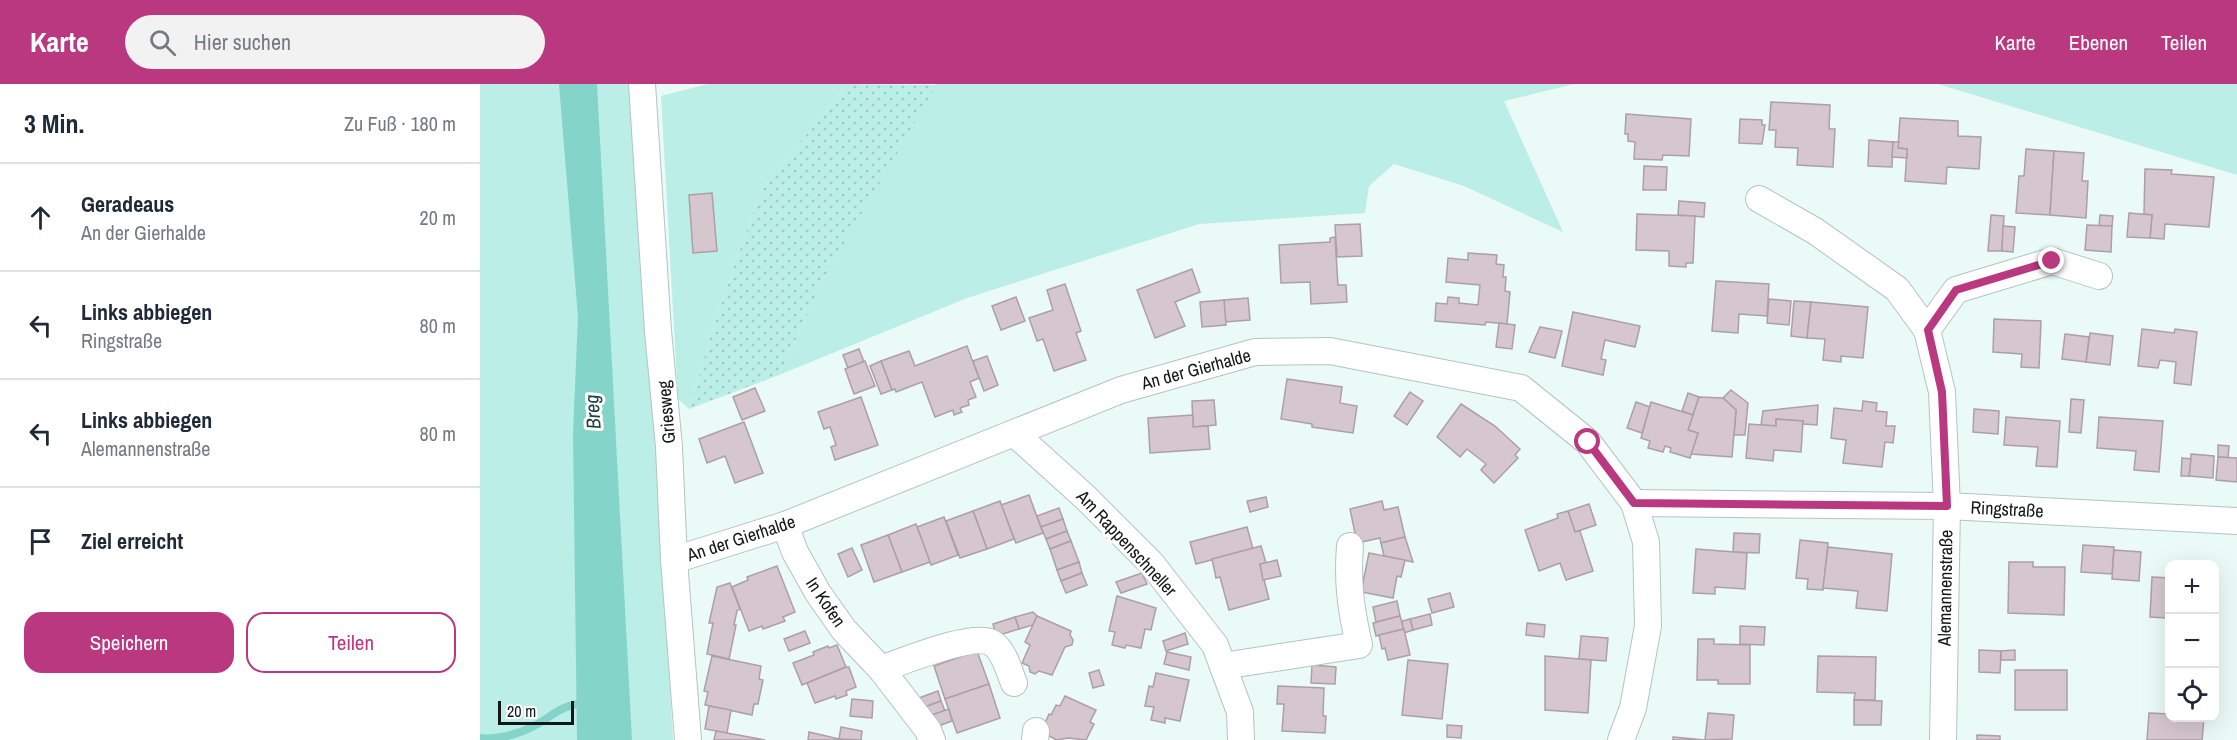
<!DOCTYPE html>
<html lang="de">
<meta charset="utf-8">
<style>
:root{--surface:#fff;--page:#f2f2f3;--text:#1f2937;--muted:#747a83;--line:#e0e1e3;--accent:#ba387f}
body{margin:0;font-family:"Archivo Narrow",sans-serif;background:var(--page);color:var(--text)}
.controls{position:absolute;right:18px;bottom:18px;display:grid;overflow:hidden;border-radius:12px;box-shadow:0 6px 24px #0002}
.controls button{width:54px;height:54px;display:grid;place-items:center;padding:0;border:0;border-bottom:2px solid var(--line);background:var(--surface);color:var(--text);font:30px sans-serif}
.scale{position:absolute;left:18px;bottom:15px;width:76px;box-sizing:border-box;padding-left:6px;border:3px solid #111716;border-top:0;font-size:16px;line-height:21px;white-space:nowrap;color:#111716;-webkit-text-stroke:4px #fff;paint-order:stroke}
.stop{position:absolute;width:18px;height:18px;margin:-14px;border:4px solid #ba387f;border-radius:50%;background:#fff}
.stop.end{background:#ba387f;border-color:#fff;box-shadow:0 2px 6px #0008}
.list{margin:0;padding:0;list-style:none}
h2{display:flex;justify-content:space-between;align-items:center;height:78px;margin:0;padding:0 24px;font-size:26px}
h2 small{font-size:20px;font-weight:400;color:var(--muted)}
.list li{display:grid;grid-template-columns:39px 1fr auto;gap:18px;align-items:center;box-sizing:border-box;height:108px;padding:0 24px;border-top:2px solid var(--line)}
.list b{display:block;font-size:22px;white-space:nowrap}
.list p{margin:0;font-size:20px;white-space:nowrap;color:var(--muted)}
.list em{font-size:20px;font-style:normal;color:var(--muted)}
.actions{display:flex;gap:12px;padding:18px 24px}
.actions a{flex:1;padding:14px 0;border:2px solid var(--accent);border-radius:18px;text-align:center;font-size:21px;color:var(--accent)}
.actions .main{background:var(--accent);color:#fff}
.icon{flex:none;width:33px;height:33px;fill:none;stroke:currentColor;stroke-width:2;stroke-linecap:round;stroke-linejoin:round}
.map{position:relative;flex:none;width:1757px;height:656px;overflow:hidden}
header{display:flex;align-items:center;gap:36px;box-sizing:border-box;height:84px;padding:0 30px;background:var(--accent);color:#fff}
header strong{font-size:28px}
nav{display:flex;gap:33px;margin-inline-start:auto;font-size:21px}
.search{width:420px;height:54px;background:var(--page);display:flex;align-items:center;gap:15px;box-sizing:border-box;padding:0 21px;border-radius:33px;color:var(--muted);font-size:22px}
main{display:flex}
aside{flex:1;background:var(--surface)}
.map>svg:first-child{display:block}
.green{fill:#baeee7}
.garden{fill:url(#garden-dots)}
.water{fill:#84d4ca}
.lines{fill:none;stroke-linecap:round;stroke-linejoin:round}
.stream{stroke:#84d4ca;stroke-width:8}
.building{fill:#d5c7cd;stroke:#ad9fa5;stroke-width:1.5}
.minor-casing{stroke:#b4c4c2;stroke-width:28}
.minor{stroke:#fff;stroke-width:26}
.route{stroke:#ba387f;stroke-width:8}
.labels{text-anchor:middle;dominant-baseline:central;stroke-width:6;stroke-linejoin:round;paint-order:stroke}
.street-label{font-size:18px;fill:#111716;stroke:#fff}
.water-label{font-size:20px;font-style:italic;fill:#1b413d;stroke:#fff}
</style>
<header>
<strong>Karte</strong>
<div class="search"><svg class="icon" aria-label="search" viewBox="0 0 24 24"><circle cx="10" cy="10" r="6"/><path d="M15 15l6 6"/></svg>Hier suchen</div>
<nav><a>Karte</a><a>Ebenen</a><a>Teilen</a></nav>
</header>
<main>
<aside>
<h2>3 Min.<small>Zu Fuß · 180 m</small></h2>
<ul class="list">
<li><svg class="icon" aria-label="ahead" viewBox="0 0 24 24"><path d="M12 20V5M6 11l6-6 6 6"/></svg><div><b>Geradeaus</b><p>An der Gierhalde</p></div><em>20 m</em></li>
<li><svg class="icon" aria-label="left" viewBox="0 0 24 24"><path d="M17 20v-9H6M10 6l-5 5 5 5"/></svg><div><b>Links abbiegen</b><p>Ringstraße</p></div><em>80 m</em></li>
<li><svg class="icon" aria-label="left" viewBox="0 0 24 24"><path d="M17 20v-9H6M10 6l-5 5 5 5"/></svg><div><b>Links abbiegen</b><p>Alemannenstraße</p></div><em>80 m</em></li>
<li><svg class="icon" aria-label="arrive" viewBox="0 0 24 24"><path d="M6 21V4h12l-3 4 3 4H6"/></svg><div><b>Ziel erreicht</b></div></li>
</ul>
<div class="actions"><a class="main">Speichern</a><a>Teilen</a></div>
</aside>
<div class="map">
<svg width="1757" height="656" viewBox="0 0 1757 656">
<defs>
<pattern id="garden-dots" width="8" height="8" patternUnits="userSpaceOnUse" patternTransform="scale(1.5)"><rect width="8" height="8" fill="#baeee7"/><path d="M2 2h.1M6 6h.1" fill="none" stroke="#9fcbc5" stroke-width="1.8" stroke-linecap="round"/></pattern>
</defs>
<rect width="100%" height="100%" fill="#e9faf7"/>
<!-- green -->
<g class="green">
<path d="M0,0H151L174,335L193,656H0Z"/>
<path d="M228,0H368L282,105L240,222L209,325L198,315L181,12Z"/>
<path d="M456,0H1094L1024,17L1083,148L984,102L914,80L889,102L885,129L719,140L487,214L299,291L345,192Z"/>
<path d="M1458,0H1757V91Z"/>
</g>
<!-- garden -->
<path class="garden" d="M368,0L457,1L345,192L299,291L209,325L240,222L282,105Z"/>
<!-- water -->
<path class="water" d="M79,0H117L152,656H97L93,350L98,233Z"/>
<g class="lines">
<!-- stream -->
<path class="stream" d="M0,654C17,656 39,650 54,642C74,631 81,621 105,619"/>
</g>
<!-- building -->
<g class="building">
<path d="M1291,18L1350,21L1349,45H1355L1353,83L1317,81L1318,64L1295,63L1296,46H1289Z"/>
<path d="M1146,30L1211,35L1209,72L1183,71L1182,76L1154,75L1155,58L1148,57V50H1145Z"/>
<path d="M1420,34L1478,37V52L1501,53L1499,85L1467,83L1466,100L1425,97L1427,65L1418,64Z"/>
<path d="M1260,35L1282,36V41H1285L1282,60L1259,59Z"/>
<path d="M1389,56L1413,58L1412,83L1388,82Z"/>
<path d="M1413,58H1419L1418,64L1427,65V74L1412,73Z"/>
<path d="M1546,65L1574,67L1570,131L1536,129L1539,92H1544Z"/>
<path d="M1574,67L1604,69L1602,97H1608L1606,134L1570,131Z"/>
<path d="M1164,82L1187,83L1186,106H1163Z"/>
<path d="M1665,85L1692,86L1691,90L1734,93L1729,143L1685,140L1684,155L1670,154L1672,131L1664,130Z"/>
<path d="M232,109L237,167L213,169L209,111Z"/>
<path d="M1199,117L1225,119L1224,133L1198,131Z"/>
<path d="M1649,129L1672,131L1670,154L1647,153Z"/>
<path d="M1157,130L1215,132L1213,179H1206V183L1189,182V167L1156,166Z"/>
<path d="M1511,131L1524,132L1522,167H1508Z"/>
<path d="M1620,131L1633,132L1632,142H1619Z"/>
<path d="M880,140L882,172L857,173L855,141Z"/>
<path d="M1607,141L1632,142L1631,168L1605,166Z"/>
<path d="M1523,142L1535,143L1533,168L1522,167Z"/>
<path d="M855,153L858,201H866L867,218L831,220L830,198L801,199L799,161L850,158V154Z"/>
<path d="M988,169L1017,171L1016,180L1024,181L1023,193H1026L1025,207L1030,208L1027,240L1006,238L1005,241L955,237L956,219L967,220L968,213L979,214V219L998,221L1000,201L966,198L968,174L988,176Z"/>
<path d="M712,185L720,208L695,218L705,242L675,254L657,206Z"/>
<path d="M1236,197L1289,200L1287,232L1259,230L1258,249L1232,247Z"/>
<path d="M585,200L601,247L596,249L606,276L574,287L563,255L557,257L549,234L573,226L567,206Z"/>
<path d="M536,213L545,237L521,246L512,222Z"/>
<path d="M768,214L770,236L745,238L744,216Z"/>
<path d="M1289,215L1311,217L1309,241L1287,239Z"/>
<path d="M744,216L746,241L722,243L720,218Z"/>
<path d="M1314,217L1331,218L1327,254L1311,252Z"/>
<path d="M1331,218L1388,223L1383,274L1361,272V278L1343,276L1345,255L1327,254Z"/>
<path d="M1093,228L1160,242L1155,263L1125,256L1121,275L1126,276L1123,291L1082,282Z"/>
<path d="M1514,235L1561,237L1559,284L1541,283L1542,270L1513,268Z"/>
<path d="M1019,239L1035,241L1032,265L1016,263Z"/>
<path d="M1060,243L1082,247L1075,274L1049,268Z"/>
<path d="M1662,245L1694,249L1695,245L1717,248L1711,301L1694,299L1696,278L1680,276L1678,284L1658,282Z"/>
<path d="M1610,249L1633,252L1630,281L1606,278Z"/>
<path d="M1585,250L1609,253L1606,278L1582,275Z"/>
<path d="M487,262L499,294L490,298L496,313L488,316L489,321L480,324L482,328L474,331L473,326L455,333L442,298L416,308L415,305L412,306L401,277L429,267L435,282Z"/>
<path d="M379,265L384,278L368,284L363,271Z"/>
<path d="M507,272L518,301L504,307L493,277Z"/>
<path d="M385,277L395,302L374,310L365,285Z"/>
<path d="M401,277L412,306L401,310L390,282Z"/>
<path d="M807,295L862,303L860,319L877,322L873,349L832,343V340L801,335Z"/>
<path d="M275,304L285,327L262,336L253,313Z"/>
<path d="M1251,306L1268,319L1265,351H1254L1256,326L1243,314Z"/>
<path d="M930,308L943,317L927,341L914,332Z"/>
<path d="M1208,309L1219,313L1213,331L1202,327Z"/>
<path d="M381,313L398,361L355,376L351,363L356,361L350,343L344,345L338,328Z"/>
<path d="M1219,313L1243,314L1256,326L1252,373L1211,370L1218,349L1208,346Z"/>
<path d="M1591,315L1604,316L1601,349L1589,348Z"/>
<path d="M734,316L736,341L713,343L712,317Z"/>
<path d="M1383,317L1397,319L1396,327L1407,328L1406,342H1415L1413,359L1405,358L1402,383L1363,379L1366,356L1351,354L1354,324L1382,327Z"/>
<path d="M1156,318L1170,323L1162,349L1147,344Z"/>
<path d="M1171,318L1213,331L1208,346L1218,349L1210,374L1190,368L1191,364L1185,362L1183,368L1168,364L1170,357L1161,354Z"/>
<path d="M981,320L1015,342L1040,365L1035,371L1038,374L1014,399L1001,386L1006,380L987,365L980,373L957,353Z"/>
<path d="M1338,321L1337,341L1323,340V337L1296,335V342L1281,341L1283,327Z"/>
<path d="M1494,325L1519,327L1518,350L1493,348Z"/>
<path d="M713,331V343L728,342L730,365L670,369L668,334Z"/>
<path d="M1526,333L1580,337L1577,383L1556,382L1558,363L1524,361Z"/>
<path d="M1619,333L1683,337L1679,388L1654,386L1656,367L1617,364Z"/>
<path d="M1296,335L1323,337L1321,368L1294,366L1293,377L1266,374L1269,340L1296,342Z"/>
<path d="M264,338L283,389L255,399L245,372L227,379L219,355Z"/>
<path d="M1738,361L1749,362L1748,374L1738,373Z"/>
<path d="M1711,370L1734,372L1733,394L1709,392Z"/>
<path d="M1738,373L1757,374V398L1736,396Z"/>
<path d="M1702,374L1711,375L1709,392H1701Z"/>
<path d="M549,411L563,449L536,459L521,421Z"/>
<path d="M786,413L788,423L770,428L767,417Z"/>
<path d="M520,417L534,455L507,465L493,427Z"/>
<path d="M902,417L904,426L918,423L925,453L901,459L900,454L877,459L870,425Z"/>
<path d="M1109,420L1116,441L1095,448L1088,427Z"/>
<path d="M579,424L583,435L561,443L557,432Z"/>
<path d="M493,427L507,465L480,474L466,437Z"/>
<path d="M1088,427L1095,448L1100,447L1113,487L1086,496L1080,479L1059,487L1045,446L1078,434L1077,430Z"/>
<path d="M464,433L478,471L451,481L437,443Z"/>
<path d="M583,435L587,447L566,455L561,443Z"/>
<path d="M436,440L450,478L422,488L408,451Z"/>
<path d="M767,443L773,465L716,480L710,458Z"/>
<path d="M587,447L591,457L570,465L566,455Z"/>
<path d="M1254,449L1280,450L1279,469L1253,468Z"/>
<path d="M408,451L422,488L394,498L381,461Z"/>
<path d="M925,453L933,478L904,472L901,459Z"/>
<path d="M1320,456L1348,459L1343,506L1327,505L1328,495L1316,494Z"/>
<path d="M591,457L599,478L577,486L570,465Z"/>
<path d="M1603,461L1634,463L1632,490L1601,488Z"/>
<path d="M781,462L786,479L780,480L789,515L749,526L740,493L736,494L732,475Z"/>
<path d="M1348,463L1412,470L1407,527L1376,524L1378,507L1343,504Z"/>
<path d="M372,464L382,486L368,493L358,470Z"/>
<path d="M1216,465L1267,469L1265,505L1235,503V510L1213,509Z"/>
<path d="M1634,466L1661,468L1659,497L1632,495Z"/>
<path d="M889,469L925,476L921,493L917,492L913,514L881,508Z"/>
<path d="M797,476L801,492L783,496L780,480Z"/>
<path d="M599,478L602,489L581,497L577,486Z"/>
<path d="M1529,478H1553V483H1585L1584,531L1528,529Z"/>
<path d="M297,482L315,528L303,533L305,537L283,545L282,542L269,547L252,503L268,496L267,493Z"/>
<path d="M602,489L607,501L586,509L581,497Z"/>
<path d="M662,489L667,500L641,509L636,498Z"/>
<path d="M1672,493L1690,494V542H1687V534L1670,533Z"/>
<path d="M250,499L260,525L257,527L254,541H256L249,575L227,570L233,539H229L237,503Z"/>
<path d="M970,509L974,523L952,529L948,515Z"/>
<path d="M637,512L676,524L671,546L665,545L661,564L646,561L645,564L632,561L635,548L629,547Z"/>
<path d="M917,517L920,532L896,538L893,523Z"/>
<path d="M553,528L557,532L553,541L539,545L535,533Z"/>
<path d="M950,530L952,541L933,546L930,535Z"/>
<path d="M557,532L591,547L590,551L593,556L592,561L585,563L572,591L559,587L555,590L550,588L549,582L542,579L550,561L545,558Z"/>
<path d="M920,532L924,545L896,552L893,539Z"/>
<path d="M535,533L539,545L516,552L513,540Z"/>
<path d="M930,535L933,546L924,549L922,537Z"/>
<path d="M1047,539L1065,541L1064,553L1046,551Z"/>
<path d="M1260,542L1285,543L1284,561L1260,560Z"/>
<path d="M924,545L930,571L908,576L905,564L902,565L899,551Z"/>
<path d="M325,547L330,559L309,567L304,555Z"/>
<path d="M705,549L708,560L686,567L683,557Z"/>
<path d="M1101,552L1128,554L1126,577L1099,575Z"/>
<path d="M1218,555H1234V560L1270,561V600H1238V596H1217Z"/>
<path d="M357,561L366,583L322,601L313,579L334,571L333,568L348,562L349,564Z"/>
<path d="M1499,566L1521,567L1520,589L1499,588Z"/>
<path d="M1535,566V576H1521V567Z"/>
<path d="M497,567L509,600L465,615L454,582Z"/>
<path d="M687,568L711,573L709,586L684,580Z"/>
<path d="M232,572L281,582L279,595L283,596L278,620H274L272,631L225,621L228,608L224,607Z"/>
<path d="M1065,572L1111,576L1108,629L1065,626Z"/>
<path d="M1338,572L1396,573L1395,616H1374L1375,609L1337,608Z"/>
<path d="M928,576L968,580L962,635L922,631Z"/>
<path d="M832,581L856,583L855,600L831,599Z"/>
<path d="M366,583H369L376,603L366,607L367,611L356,615L355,612L335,619L327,599Z"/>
<path d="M619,586L624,601L613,604L609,589Z"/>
<rect x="1535" y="586" width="52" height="40"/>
<path d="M676,589L709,596L700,637L685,634V639L671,636L674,623L665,622L669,602L673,603Z"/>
<path d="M509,600L520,634L477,649L465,615Z"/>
<path d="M798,602L844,604L843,632H846L845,649L802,647L804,620H797Z"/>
<path d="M458,607L461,617L442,624L439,614Z"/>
<path d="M585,612L616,626L610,638L614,640L606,656L588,654L577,656L561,648L569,630L571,631L576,621L580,622Z"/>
<path d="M372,615L393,617L392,634L370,632Z"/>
<path d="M1374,616L1402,617L1401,641H1374Z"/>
<path d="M461,617L465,627L445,633L442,624Z"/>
<path d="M229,622L251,626L247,649L225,645Z"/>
<path d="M469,625L472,637L453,644L449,632Z"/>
<path d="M1228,629L1254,631L1252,655L1225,656Z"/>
<path d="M1669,629L1690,630V634H1724L1722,656H1667Z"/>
<path d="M967,641L982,642L981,654L967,653Z"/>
<path d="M361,643L382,647L381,656L359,655Z"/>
<path d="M236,647L247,649L285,656H234Z"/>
<path d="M329,648L359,655L366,656H328Z"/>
<path d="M1497,651L1520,652V656H1497Z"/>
<path d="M1193,653L1225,656H1226H1193Z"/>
</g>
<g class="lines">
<!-- minor casing -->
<g class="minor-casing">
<g id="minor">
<path d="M162,0L178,247L189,363L194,476L208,656"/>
<path d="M1279,115L1335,147L1417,205L1447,246L1462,308L1467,422L1463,656"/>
<path d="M1447,246L1476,206L1572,177L1619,192"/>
<path d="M534,349L605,413L671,479L735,561L760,628L761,656"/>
<path d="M1154,419L1467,422L1757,437"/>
<path d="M305,441L315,468L338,509L364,546L401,585L448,646L452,656"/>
<path d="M194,476L305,441L641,306L775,268L850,267L1041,304L1108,358L1154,419L1166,458L1168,542L1153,624L1141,656"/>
<path d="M743,582L879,561C871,525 867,499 870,462"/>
<path d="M401,585C422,578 493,548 512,559C524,566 529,587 534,599"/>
<path d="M555,656L556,647"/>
</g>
</g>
<!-- minor -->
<use href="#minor" class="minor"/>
</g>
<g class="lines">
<!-- route -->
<path class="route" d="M1108,358L1154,419L1467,422L1462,308L1448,246L1476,206L1572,177"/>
</g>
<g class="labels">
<!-- street labels -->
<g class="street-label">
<text transform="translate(716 285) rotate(-15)">An der Gierhalde</text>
<text transform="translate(186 328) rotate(-95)">Griesweg</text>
<text transform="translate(1527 425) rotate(3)">Ringstraße</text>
<text transform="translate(261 454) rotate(-18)">An der Gierhalde</text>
<text transform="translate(647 459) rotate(47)">Am Rappenschneller</text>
<text transform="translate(1465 504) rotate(-89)">Alemannenstraße</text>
<text transform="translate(346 518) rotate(56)">In Kofen</text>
</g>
<!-- water labels -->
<g class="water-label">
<text transform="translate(112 328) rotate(-94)">Breg</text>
</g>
</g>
</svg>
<div class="controls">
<button>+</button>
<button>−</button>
<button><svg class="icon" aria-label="locate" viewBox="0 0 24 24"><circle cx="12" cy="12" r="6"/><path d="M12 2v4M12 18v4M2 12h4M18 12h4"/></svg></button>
</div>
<div class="scale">20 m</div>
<div class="stop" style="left:1108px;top:358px"></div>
<div class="stop end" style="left:1572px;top:177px"></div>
</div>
</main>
